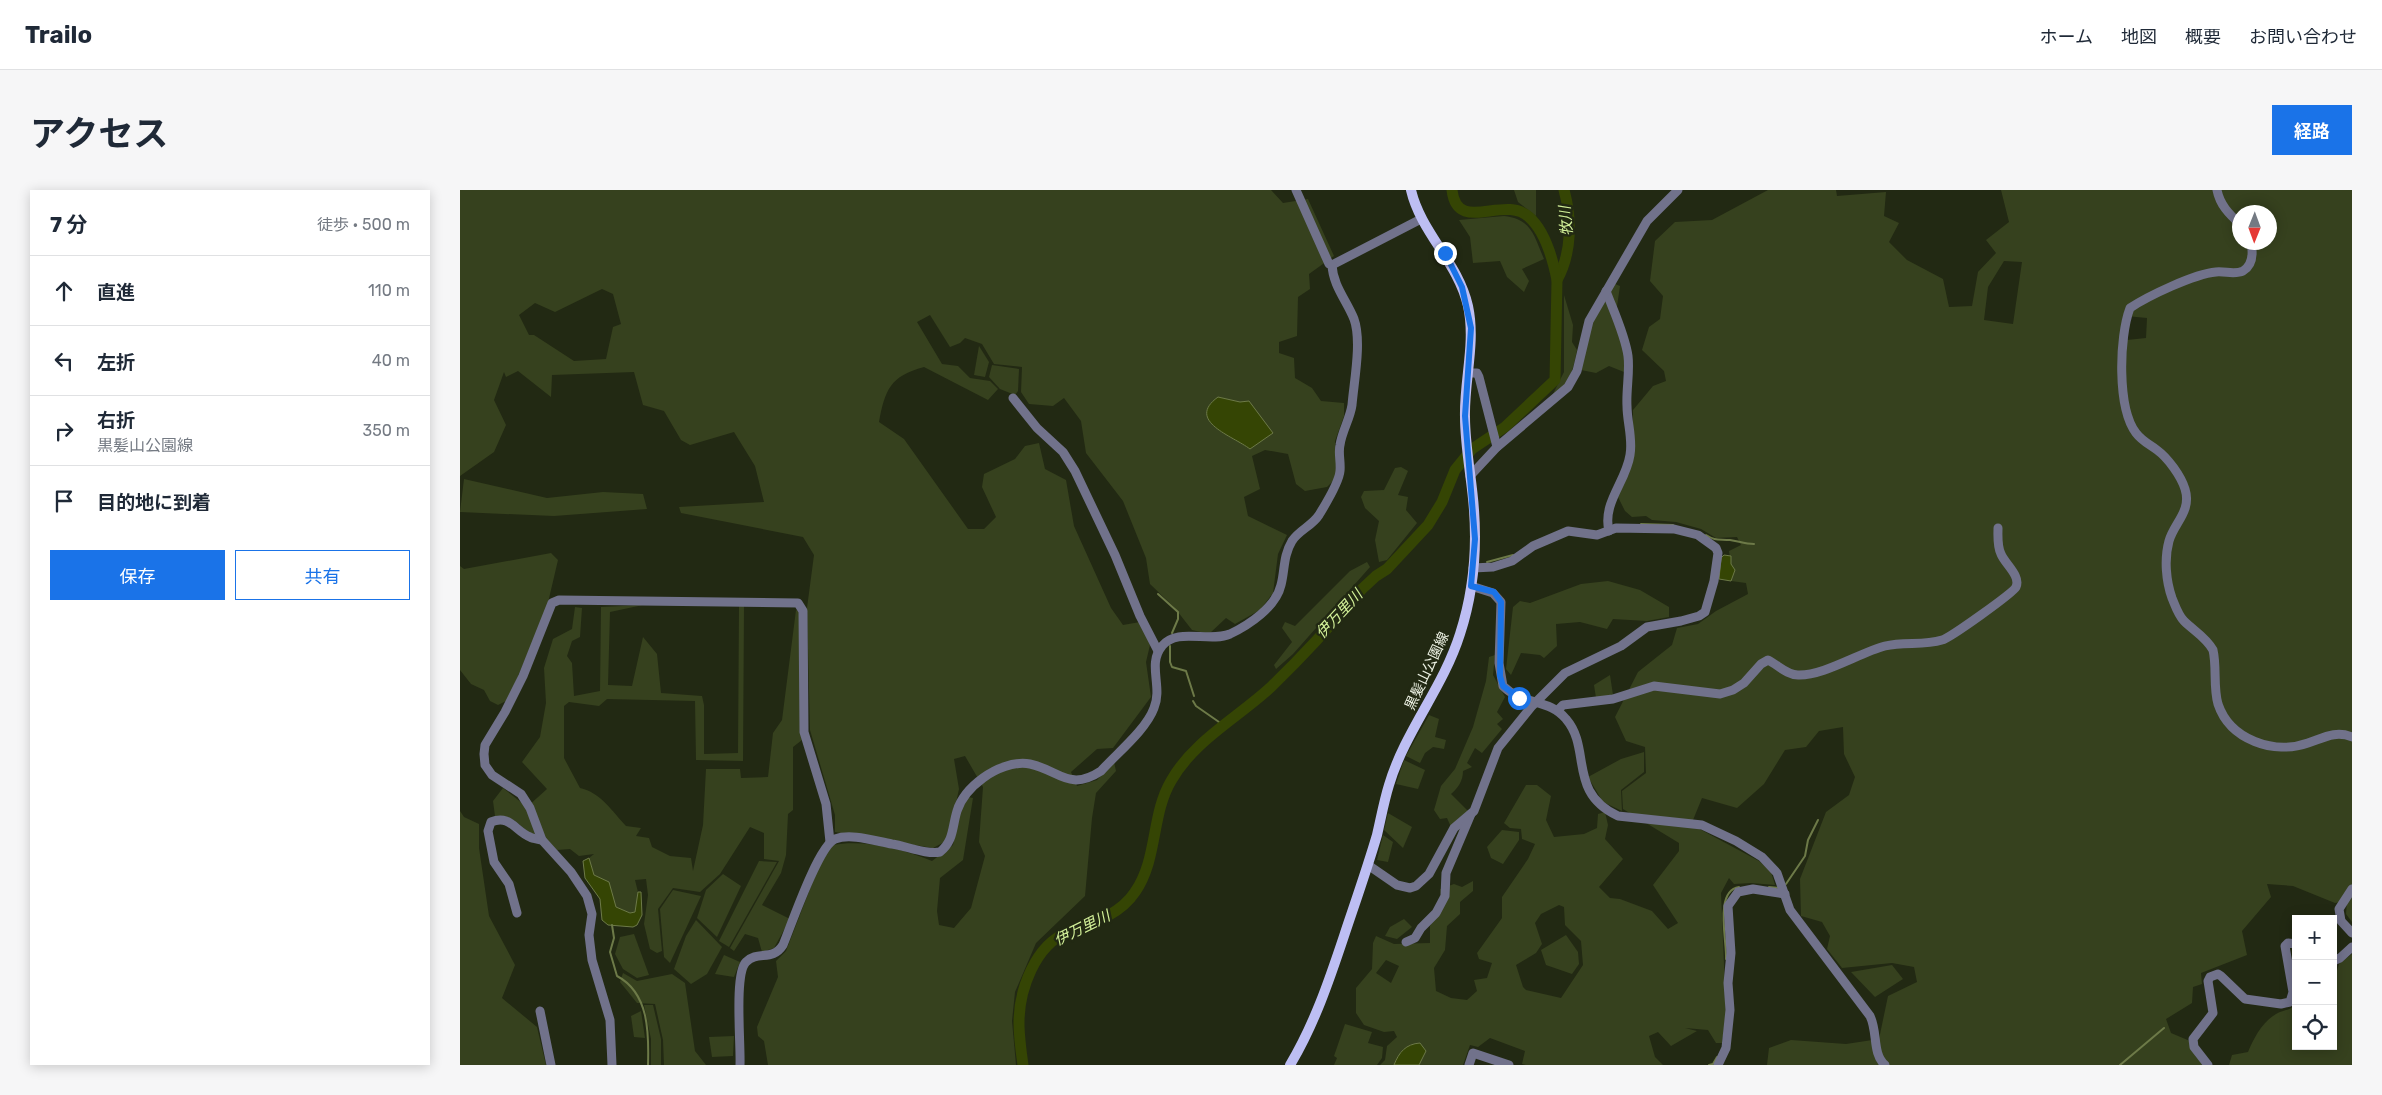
<!DOCTYPE html>
<html lang="ja">
<meta charset="utf-8">
<style>
:root{--surface:#fff;--page:#f6f6f7;--text:#1f2937;--muted:#747a83;--line:#e0e1e3;--accent:#1a73e8}
body{margin:0;font-family:Rubik,"Noto Sans JP",sans-serif;background:var(--page);color:var(--text)}
.controls{position:absolute;right:15px;bottom:15px;display:grid;overflow:hidden;border-radius:0px;box-shadow:0 2px 12px #0003}
.controls button{width:45px;height:45px;display:grid;place-items:center;padding:0;border:0;border-bottom:1px solid var(--line);background:var(--surface);color:var(--text);font:25px sans-serif}
.compass{position:absolute;left:1772px;top:15px;width:45px;height:45px;border-radius:50%;background:var(--surface);box-shadow:0 2px 12px #0003;rotate:181deg}
.stop{position:absolute;width:15px;height:15px;margin:-11px;border:4px solid #1a73e8;border-radius:50%;background:#fff}
.stop.end{background:#1a73e8;border-color:#fff;box-shadow:0 1px 5px #0008}
.list{margin:0;padding:0;list-style:none}
h2{display:flex;justify-content:space-between;align-items:center;height:65px;margin:0;padding:0 20px;font-size:21px}
h2 small{font-size:16px;font-weight:400;color:var(--muted)}
.list li{display:grid;grid-template-columns:32px 1fr auto;gap:15px;align-items:center;box-sizing:border-box;height:70px;padding:0 20px;border-top:1px solid var(--line)}
.list b{display:block;font-size:19px;white-space:nowrap}
.list p{margin:0;font-size:16px;white-space:nowrap;color:var(--muted)}
.list em{font-size:16px;font-style:normal;color:var(--muted)}
.actions{display:flex;gap:10px;padding:15px 20px}
.actions a{flex:1;padding:11px 0;border:1px solid var(--accent);border-radius:0px;text-align:center;font-size:18px;color:var(--accent)}
.actions .main{background:var(--accent);color:#fff}
.icon{flex:none;width:28px;height:28px;fill:none;stroke:currentColor;stroke-width:2;stroke-linecap:round;stroke-linejoin:round}
.map{position:relative;flex:none;width:1892px;height:875px;overflow:hidden;border-radius:0px}
header{display:flex;align-items:center;gap:30px;box-sizing:border-box;height:70px;padding:0 25px;background:var(--surface);border-bottom:1px solid var(--line)}
header strong{font-size:24px}
nav{display:flex;gap:28px;margin-inline-start:auto;font-size:18px}
.intro{display:flex;align-items:center;justify-content:space-between;box-sizing:border-box;height:120px;padding:0 30px}
h1{margin:0;font-size:35px}
.button{padding:12px 22px;border-radius:0px;background:var(--accent);color:#fff;font-size:18px;font-weight:700}
main{display:flex;gap:30px;padding:0 30px}
aside{flex:1;background:var(--surface);border-radius:0px;box-shadow:0 2px 12px #0003}
.map>svg:first-child{display:block}
.green{fill:#36411e;fill-rule:evenodd}
.water{fill:#354504;stroke:#6d7a48}
.lines{fill:none;stroke-linecap:round;stroke-linejoin:round}
.stream{stroke:#6d7a48;stroke-width:2}
.river{stroke:#354504;stroke-width:11}
.minor{stroke:#71728b;stroke-width:9}
.major{stroke:#bdbef3;stroke-width:10}
.route{stroke:#1a73e8;stroke-width:6}
.labels{text-anchor:middle;dominant-baseline:central;stroke-width:5;stroke-linejoin:round;paint-order:stroke}
.street-label{font-size:14px;fill:#eff4e6;stroke:#222913}
.water-label{font-size:15px;font-style:italic;fill:#d4f29a;stroke:#222913}
</style>
<header>
<strong>Trailo</strong>
<nav><a>ホーム</a><a>地図</a><a>概要</a><a>お問い合わせ</a></nav>
</header>
<div class="intro"><h1>アクセス</h1><a class="button">経路</a></div>
<main>
<aside>
<h2>7 分<small>徒歩 · 500 m</small></h2>
<ul class="list">
<li><svg class="icon" aria-label="ahead" viewBox="0 0 24 24"><path d="M12 20V5M6 11l6-6 6 6"/></svg><div><b>直進</b></div><em>110 m</em></li>
<li><svg class="icon" aria-label="left" viewBox="0 0 24 24"><path d="M17 20v-9H6M10 6l-5 5 5 5"/></svg><div><b>左折</b></div><em>40 m</em></li>
<li><svg class="icon" aria-label="right" viewBox="0 0 24 24"><path d="M7 20v-9h11M14 6l5 5-5 5"/></svg><div><b>右折</b><p>黒髪山公園線</p></div><em>350 m</em></li>
<li><svg class="icon" aria-label="arrive" viewBox="0 0 24 24"><path d="M6 21V4h12l-3 4 3 4H6"/></svg><div><b>目的地に到着</b></div></li>
</ul>
<div class="actions"><a class="main">保存</a><a>共有</a></div>
</aside>
<div class="map">
<svg width="1892" height="875" viewBox="0 0 1892 875">
<rect width="100%" height="100%" fill="#222913"/>
<!-- green -->
<g class="green">
<path d="M0,0H811L823,13L848,9L874,66L849,84L850,99L838,107L837,146L819,152V163L834,168L835,188L852,198L861,211L884,213V226L875,251L877,287L867,297L845,301L836,294L828,264L805,260L792,266L800,299L784,307L788,326L827,345L818,364L813,403L800,420L775,434L766,428L749,444L732,440L714,417L690,394L686,368L663,311L626,263L621,231L604,208L593,216L569,214L561,202L562,177L534,174L522,154L505,148L500,153L490,157L470,125L457,132L482,174L498,176L510,188L530,191L538,199L528,210L464,177C430,186 425,200 419,232L444,249L508,339H524L536,327L522,297L524,284L555,269L565,256L579,253L585,279L606,290L614,336L651,418L663,435L680,432L690,455L686,472L691,507L653,558L637,559L611,582L617,596L637,590L654,572L656,581L636,603L632,628L625,706L576,753L555,802L552,831L556,875H308L304,851L298,846L297,837L318,787L316,771L326,761L360,673L373,655C404,649 443,659 472,671L493,655L500,621L508,607L513,608L503,670L480,688L477,721L479,735L494,738L511,718L525,666L519,652L523,597L505,566L494,569L499,599L488,650L473,658L375,642V625L350,540L347,418L354,365L343,347L221,323L219,317L304,312L295,276L274,242L230,255L221,250L204,221L183,215L174,182L92,185L91,207L58,181L46,187L44,182L34,210L46,235L34,262L0,286ZM142,99L153,104L161,134L153,137L146,169L114,171L74,145H69L59,125L75,113L95,122ZM758,207L780,212L790,259L777,249Z"/>
<path d="M1054,0H1076V26L1058,12Z"/>
<path d="M1308,0H1376L1377,6L1426,2L1424,26L1439,33L1429,52L1447,70L1483,89L1489,117L1512,116L1518,82L1536,63L1526,50L1549,32L1541,0H1892V732L1886,724L1887,711L1875,713L1833,696L1807,694L1811,707L1782,741L1787,765L1741,783L1742,794L1733,797L1732,813L1706,829L1711,843L1730,851L1736,867L1745,875H1307L1309,858L1331,850L1386,854L1419,849L1428,806L1457,792L1454,777L1432,773L1382,778L1367,759L1370,746L1362,732L1341,726L1340,689L1366,622L1389,605L1395,587L1384,564L1383,537L1359,541L1346,557L1325,560L1304,594L1277,618L1242,608L1233,630L1234,636L1299,671L1311,682L1315,695L1291,693L1274,694L1269,688L1261,703L1266,823L1262,853H1256L1248,840L1225,838L1237,841L1211,856L1198,842L1189,846L1195,867L1203,875H1066L1062,874L1065,861L1030,848L1018,857L1010,855L1003,875H959L966,861L960,853C946,854 939,862 934,875H920L925,870L927,856L937,847L934,841L924,842L904,835L896,823V798L912,779L913,753L916,746L934,754L970,753V736L982,716L980,699L994,694L1002,697L1013,691V701L1000,712V724L987,736L985,760L974,778L976,801L991,808L1007,810L1017,801L1014,790L1027,788L1032,773L1019,769L1017,763L1042,728V707L1068,669L1075,654L1062,649L1061,639L1050,638L1044,633L1066,595H1077L1091,606L1086,630L1094,647L1124,644L1137,638L1138,624L1145,622L1148,635L1145,649L1163,669L1139,697L1150,708L1160,709L1192,721L1208,739L1218,733L1193,695L1219,661V653L1163,619L1162,601L1186,583L1185,557L1166,551L1155,527L1178,482L1212,455L1217,438L1238,434L1256,421L1288,404L1286,393L1271,391L1275,380L1271,374L1269,361L1281,355L1277,347L1256,348L1241,339L1216,332L1192,330L1186,326L1172,327L1165,321L1158,307L1173,248V220L1193,196L1206,191L1204,181L1182,160L1189,137L1200,129L1203,106L1190,91L1195,51L1215,32L1252,30ZM1780,22H1810V52H1780ZM1544,71L1562,72L1553,134L1524,130L1528,97ZM1666,126L1687,128L1686,148L1667,150ZM1099,715L1104,717L1105,735L1121,751L1123,775L1101,808L1066,800L1063,797L1056,775L1076,763L1082,754L1075,733L1081,724ZM926,770L939,776L931,793L916,783Z"/>
<path d="M1044,26C1072,29 1074,46 1084,69L1062,79L1069,91L1064,102L1047,87L1040,71L1013,73L1010,47L999,30Z"/>
<path d="M1155,94L1160,96L1155,130L1165,167L1164,182L1149,176L1136,183L1121,180L1132,133Z"/>
<path d="M1104,105L1113,135L1112,152L1117,160C1112,185 1110,193 1090,210L1104,182Z"/>
<path d="M519,156L529,172L525,187L514,185Z"/>
<path d="M532,175L559,179L558,201L555,205L540,199L529,187Z"/>
<path d="M941,277L948,281L938,305L948,307L946,320L957,333L927,370L919,372L915,350L919,331L905,318L901,307L904,301L924,300L935,278Z"/>
<path d="M4,289L87,308L143,302L183,304L187,319L94,326L0,322Z"/>
<path d="M91,363L98,370L87,417L48,510L38,515L30,511L24,500L11,494L0,480V376L4,379Z"/>
<path d="M907,372L910,377L833,464L816,479L814,475L832,452L822,438L825,432L835,436L890,381Z"/>
<path d="M1148,391L1180,400L1209,417V427L1187,431L1153,429L1147,439L1120,432L1096,434L1097,456L1084,468L1080,465L1061,463L1051,485L1046,479L1053,417L1060,411L1070,413L1121,394Z"/>
<path d="M183,415L150,422L148,495L172,496L183,447L197,464L201,503L242,506L244,515V564L278,563L279,416H284L283,571L236,570L235,511L147,509L139,516L109,512L104,516V568L120,598C140,602 153,622 166,636L181,638L176,646L189,648L192,657L210,666L231,668L233,681L243,635L246,579H280L281,588L308,587L313,543L322,530L336,420L340,422L342,550L333,557V620L328,624L326,665L321,683L302,715L330,729L314,758L302,762L298,748L285,744L274,761L270,758L319,671L304,669V643L290,637L260,684L240,702L213,698L198,719L202,761L197,763L190,759L184,734L188,705L186,689L175,690L178,702L175,722L170,723L155,717L149,693L134,685L129,668L134,664L119,666L110,659L97,660L84,647L72,645L54,630L35,626L33,611L43,598L67,617L87,599L62,572L80,547L86,513L84,478L93,449L112,439L115,417L122,418L120,447L112,451L107,466L112,473L114,506L140,501L141,417Z"/>
<path d="M1035,465L1033,485L1045,507L1037,522L1043,529L1037,534L1042,539L1022,563L1015,558L1007,573L1012,577L1003,581C1003,591 998,598 991,604L1009,622L999,628L991,637L987,628L980,629L974,620L981,596L995,579L1013,537L1026,491L1029,467Z"/>
<path d="M1150,485L1153,505L1136,508L1134,495Z"/>
<path d="M969,525L979,529L975,547L986,550L984,559L973,557L965,563L960,573L946,566Z"/>
<path d="M1184,562V582L1161,600L1162,621L1143,612L1128,587L1161,569Z"/>
<path d="M944,570L965,580L958,599L936,594Z"/>
<path d="M0,621L4,627L19,634V658L29,726L55,775L42,808L77,837L86,875H0Z"/>
<path d="M928,623L952,637L943,658L924,640Z"/>
<path d="M1042,640L1059,642V650L1043,674L1031,668L1027,657Z"/>
<path d="M923,645L933,652L928,672L917,670Z"/>
<path d="M299,671L317,672L269,757L259,751Z"/>
<path d="M263,684L281,696L257,747L237,728L246,700Z"/>
<path d="M213,700L241,706L210,773L204,767L200,719Z"/>
<path d="M944,729L952,737L937,749L925,746L930,737Z"/>
<path d="M236,730L262,757L247,784L231,794L214,779L226,746Z"/>
<path d="M174,744L189,785L177,788L163,779L155,764L160,747Z"/>
<path d="M1106,745L1118,762L1119,774L1112,784L1086,775L1081,760Z"/>
<path d="M1892,764V875H1769L1772,865L1788,862C1794,848 1802,832 1816,824C1824,819 1830,822 1836,813V856H1873V794L1879,774Z"/>
<path d="M264,765L280,772L274,787L255,784Z"/>
<path d="M1432,775L1443,789L1415,807L1391,782Z"/>
<path d="M163,783L177,791L212,784L225,793L235,861L246,875H204L203,850L195,814L177,813L160,792Z"/>
<path d="M184,815H193L201,849V875H191V849Z"/>
<path d="M181,821L185,848L174,847L171,826Z"/>
<path d="M885,834L912,842L908,853L923,857L922,868L917,875H874L877,868L874,866Z"/>
<path d="M274,846L273,866L252,867L249,847Z"/>
</g>
<!-- water -->
<g class="water">
<path d="M758,207L780,212L789,211L813,243L790,259C773,246 725,231 758,207Z"/>
<path d="M1264,365L1271,366V374L1275,380L1271,391L1259,389L1261,368Z"/>
<path d="M129,668L134,685L149,692L156,717L170,723L175,722L178,702H181L182,725L177,735L173,737L148,735L142,730L140,709L125,688L123,671Z"/>
<path d="M960,853L966,861L959,875H934C939,862 946,854 960,853Z"/>
</g>
<g class="lines">
<!-- stream -->
<g class="stream">
<path d="M1181,334L1213,335"/>
<path d="M1246,345C1255,351 1259,349 1270,350C1278,351 1285,354 1294,354"/>
<path d="M1027,372L1053,365"/>
<path d="M698,404L718,422V429L712,443"/>
<path d="M710,456V472L712,477L726,481L734,506"/>
<path d="M733,511L736,516L759,532L758,539"/>
<path d="M1326,694L1345,666L1348,650L1358,630"/>
<path d="M1309,697L1319,698"/>
<path d="M152,735L154,748L150,762L157,786C189,803 189,843 188,875"/>
<path d="M1266,769C1267,750 1254,701 1279,697"/>
<path d="M1249,875L1253,874L1257,867"/>
<path d="M1660,875L1704,838"/>
</g>
<!-- river -->
<g class="river">
<path d="M1097,90C1112,63 1112,29 1104,0"/>
<path d="M563,875C561,861 559,847 559,833C559,800 575,755 608,742C632,733 660,725 675,702C698,669 691,625 711,591C734,550 779,527 812,496C844,465 874,432 902,399L916,386L927,379L968,335L982,312L995,280L1012,259L1045,237L1095,190L1097,90C1093,70 1085,41 1069,27C1044,4 997,45 992,0"/>
</g>
<!-- minor -->
<g class="minor">
<path d="M1757,0C1760,15 1769,24 1780,34"/>
<path d="M1791,52C1793,62 1793,75 1783,81C1775,85 1765,81 1756,82C1734,84 1688,106 1670,118C1659,147 1657,218 1676,243C1682,251 1689,254 1697,260C1708,268 1721,286 1725,299C1732,321 1714,333 1709,351C1704,369 1706,391 1712,408C1715,415 1718,425 1724,431C1734,441 1746,447 1753,460C1757,477 1753,497 1758,514C1770,550 1814,565 1848,553C1863,548 1876,540 1892,547"/>
<path d="M872,75L961,29"/>
<path d="M1146,101C1154,122 1165,145 1168,166C1170,182 1166,200 1167,216C1167,232 1173,249 1170,265C1166,292 1142,313 1149,341"/>
<path d="M1008,183H1017L1019,187L1037,257"/>
<path d="M553,208L577,238L603,262L615,281L655,365L680,426L698,461"/>
<path d="M1010,286L1037,257L1108,197L1117,181L1129,131L1187,31L1218,0"/>
<path d="M1011,396L1033,403L1041,412L1039,473L1043,496C1063,516 1089,508 1106,529C1132,559 1107,602 1158,626L1242,635L1276,651L1302,667L1317,683L1330,720L1410,826C1418,842 1412,864 1425,875"/>
<path d="M1098,520L1103,515L1153,509L1194,496L1260,504L1273,500L1284,493L1301,474L1308,470C1318,475 1327,485 1338,485C1363,486 1399,463 1425,456C1444,451 1463,456 1482,450C1490,448 1553,403 1556,397C1561,386 1545,374 1541,364C1537,356 1538,346 1538,338"/>
<path d="M908,675L937,695L950,698L956,696L969,684L994,638L1014,621L1038,558L1072,516L1105,483L1161,456L1187,437L1221,431L1239,426L1245,422L1254,391L1258,363L1256,358L1238,345L1214,339L1156,338L1137,345L1108,341L1073,356L1052,371L1033,377L1013,378"/>
<path d="M1892,699L1879,719L1881,731L1892,743"/>
<path d="M57,723L49,694L34,672L28,641L31,632C50,624 55,641 70,647C73,649 78,649 82,650"/>
<path d="M946,752L955,748L961,738L976,723L985,706L986,683L1011,624"/>
<path d="M1873,771L1880,768L1892,757"/>
<path d="M80,821L91,875"/>
<path d="M152,875L150,830L132,770L129,745L132,724L127,706L111,682L82,650L70,618L61,604L32,585L25,575L24,564L25,555L45,522L63,486L92,413L99,410L338,413L343,421L344,542L366,614L370,652"/>
<path d="M280,875C281,855 274,784 286,772C298,760 312,772 323,755C331,736 358,656 375,649C391,643 415,651 432,654C446,656 467,665 480,662C494,651 492,637 497,621C501,608 512,596 523,588C535,579 554,571 570,574C599,580 609,602 641,581C657,563 686,540 694,518C703,497 687,474 702,456C717,437 749,453 770,444C789,435 816,417 821,395C825,380 823,366 832,351C839,340 852,336 859,325C865,315 879,293 880,281C881,272 878,263 880,255C882,241 890,229 892,215C894,191 902,151 894,129C887,111 873,96 872,75L869,74L836,0"/>
<path d="M1009,875L1013,863L1049,875"/>
<path d="M1258,875L1266,858L1270,820L1268,793L1271,763L1268,716L1278,702L1293,699L1325,704"/>
<path d="M1748,875L1734,857L1733,849L1753,823L1748,791L1750,787L1758,784L1761,786L1785,809L1821,814L1830,812L1833,802L1825,756L1828,753L1836,754"/>
</g>
<!-- major -->
<path class="major" d="M830,875C854,835 869,791 884,746C895,713 907,679 917,645C921,628 924,611 929,595C945,541 983,498 1000,444C1013,404 1017,361 1014,320C1012,289 1005,258 1005,227C1004,190 1016,153 1008,116C998,72 961,43 951,0"/>
</g>
<g class="lines">
<!-- route -->
<path class="route" d="M985,63L1002,97L1011,138L1005,226L1015,349L1011,396L1034,402L1041,412L1040,486L1043,496L1059,508"/>
</g>
<g class="labels">
<!-- street labels -->
<g class="street-label">
<text transform="translate(967 481) rotate(-65)">黒髪山公園線</text>
</g>
<!-- water labels -->
<g class="water-label">
<text transform="translate(1106 31) rotate(-95)">牧川</text>
<text transform="translate(879 424) rotate(-47)">伊万里川</text>
<text transform="translate(622 738) rotate(-26)">伊万里川</text>
</g>
</g>
</svg>
<div class="controls">
<button>+</button>
<button>−</button>
<button><svg class="icon" aria-label="locate" viewBox="0 0 24 24"><circle cx="12" cy="12" r="6"/><path d="M12 2v4M12 18v4M2 12h4M18 12h4"/></svg></button>
</div>
<svg class="compass" viewBox="-18 -18 36 36"><path d="M0-13l5 13h-10z" fill="#e53935"/><path d="M0 13l5-13h-10z" fill="#747a83"/></svg>
<div class="stop" style="left:1059px;top:508px"></div>
<div class="stop end" style="left:985px;top:63px"></div>
</div>
</main>
